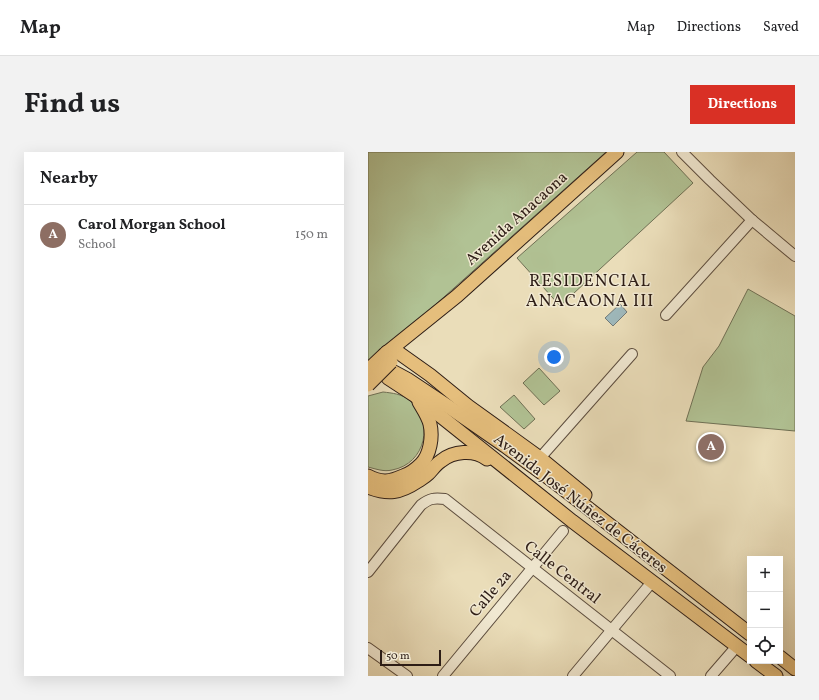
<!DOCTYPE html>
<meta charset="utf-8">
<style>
:root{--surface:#fff;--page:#f2f2f2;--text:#202124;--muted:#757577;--line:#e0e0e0;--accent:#d93025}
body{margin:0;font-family:Vollkorn,serif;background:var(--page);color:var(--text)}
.controls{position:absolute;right:12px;bottom:12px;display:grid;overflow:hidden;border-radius:0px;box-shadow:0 4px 16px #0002}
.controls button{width:36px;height:36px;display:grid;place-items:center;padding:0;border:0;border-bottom:1px solid var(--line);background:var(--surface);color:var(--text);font:20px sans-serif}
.scale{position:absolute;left:12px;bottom:10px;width:61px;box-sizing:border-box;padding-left:4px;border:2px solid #2d1d16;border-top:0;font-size:11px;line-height:14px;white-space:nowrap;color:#2d1d16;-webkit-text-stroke:3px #f1e9d2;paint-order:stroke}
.you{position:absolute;left:186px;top:205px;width:14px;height:14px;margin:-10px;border:3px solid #fff;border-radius:50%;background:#1a73e8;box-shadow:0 0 0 6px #1a73e833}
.badge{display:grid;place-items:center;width:26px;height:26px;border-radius:50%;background:var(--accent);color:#fff;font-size:13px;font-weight:700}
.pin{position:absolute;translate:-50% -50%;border:2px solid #fff;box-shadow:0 1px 4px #0006}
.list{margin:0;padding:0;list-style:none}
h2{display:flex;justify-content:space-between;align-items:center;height:52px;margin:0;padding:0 16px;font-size:17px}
h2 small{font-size:13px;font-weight:400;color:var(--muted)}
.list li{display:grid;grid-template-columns:26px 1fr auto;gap:12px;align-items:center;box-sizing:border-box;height:60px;padding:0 16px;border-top:1px solid var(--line)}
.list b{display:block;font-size:15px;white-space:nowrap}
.list p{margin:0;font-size:13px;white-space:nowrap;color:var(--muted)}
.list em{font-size:13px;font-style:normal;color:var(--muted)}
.icon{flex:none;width:22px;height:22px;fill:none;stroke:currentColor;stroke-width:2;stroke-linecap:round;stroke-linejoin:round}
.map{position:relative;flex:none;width:427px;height:524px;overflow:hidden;border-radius:0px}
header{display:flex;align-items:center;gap:24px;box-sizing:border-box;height:56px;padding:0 20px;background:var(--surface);border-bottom:1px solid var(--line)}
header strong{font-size:19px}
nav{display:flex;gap:22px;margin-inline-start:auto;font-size:14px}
.intro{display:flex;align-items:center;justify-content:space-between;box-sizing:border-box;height:96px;padding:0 24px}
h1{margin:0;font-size:28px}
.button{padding:10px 18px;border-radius:0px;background:var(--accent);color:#fff;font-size:14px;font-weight:700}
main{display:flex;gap:24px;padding:0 24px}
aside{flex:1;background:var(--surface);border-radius:0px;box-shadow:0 4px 16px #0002}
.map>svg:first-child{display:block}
.green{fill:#b1c294;stroke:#6f7055}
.water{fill:#9eb8bb;stroke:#717a79}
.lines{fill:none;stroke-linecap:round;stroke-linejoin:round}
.minor-casing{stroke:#5c4d3f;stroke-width:12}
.major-casing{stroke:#2d1d16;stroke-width:15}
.minor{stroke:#f1e9d2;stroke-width:10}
.major{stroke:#e5be7c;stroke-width:13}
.major-bridge-casing{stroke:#2d1d16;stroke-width:15;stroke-linecap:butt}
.major-bridge{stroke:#e5be7c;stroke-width:13}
.labels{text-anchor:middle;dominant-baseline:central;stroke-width:3;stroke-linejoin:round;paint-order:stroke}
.street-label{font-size:16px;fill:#2d1d16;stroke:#f1e9d2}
.neighbourhood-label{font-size:17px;letter-spacing:1px;fill:#2d1d16;stroke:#f1e9d2}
</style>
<header>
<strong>Map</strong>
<nav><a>Map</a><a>Directions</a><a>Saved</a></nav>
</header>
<div class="intro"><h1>Find us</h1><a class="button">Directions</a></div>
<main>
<aside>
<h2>Nearby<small></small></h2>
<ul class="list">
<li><span class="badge" style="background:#8d6e63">A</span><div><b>Carol Morgan School</b><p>School</p></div><em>150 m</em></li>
</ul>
</aside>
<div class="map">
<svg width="427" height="524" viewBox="0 0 427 524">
<rect width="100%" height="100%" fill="#eaddb9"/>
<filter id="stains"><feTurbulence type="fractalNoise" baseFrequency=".005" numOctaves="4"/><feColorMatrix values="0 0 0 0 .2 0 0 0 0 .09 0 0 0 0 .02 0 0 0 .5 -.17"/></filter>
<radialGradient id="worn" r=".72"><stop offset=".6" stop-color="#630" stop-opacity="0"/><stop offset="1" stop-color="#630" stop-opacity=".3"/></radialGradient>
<!-- green -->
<g class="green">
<path d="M0,0H238L0,213Z"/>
<path d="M269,0H296L325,31L192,154L149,106Z"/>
<path d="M380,137L427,164V279L318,269L335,215L351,194Z"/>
<path d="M171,216L192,239L176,253L155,231Z"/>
<path d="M15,240C24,241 34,242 41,248C67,269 58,312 24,318C16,320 8,317 0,315V244Z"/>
<path d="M146,243L167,267L156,277L132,255Z"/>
</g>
<!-- water -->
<path class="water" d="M252,152L259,160L245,174L237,166Z"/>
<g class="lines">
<!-- minor casing -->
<g class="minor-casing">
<g id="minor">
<path d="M314,0L342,28L384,68L427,104"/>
<path d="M298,163L384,68"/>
<path d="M172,306L264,202"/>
<path d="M0,420L53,353C62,346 66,346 77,347L302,524"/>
<path d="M0,496L39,524"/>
<path d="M75,524L195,379"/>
<path d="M205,524L284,430"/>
<path d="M343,524L369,494"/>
</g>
</g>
<!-- major casing -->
<g class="major-casing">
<g id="major">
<path d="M19,200L31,201L62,223L100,254L172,306L217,343"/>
<path d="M17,202L89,144L249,0"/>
<path d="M26,220L39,227L81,255L137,294L189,332L382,482"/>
<path d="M20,226L46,243L204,369L382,504"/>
<path d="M0,324C13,331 22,330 35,324C41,322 48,317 53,312C62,303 65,285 62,272C60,264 55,257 51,250"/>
<path d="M0,335C20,343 32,341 50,329C53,327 57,325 60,322C64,318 68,312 73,309C85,299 106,297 119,307"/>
<path d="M412,505L427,517"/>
<path d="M388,509L408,524"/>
</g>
</g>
<!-- minor -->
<use href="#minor" class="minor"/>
<!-- major -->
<use href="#major" class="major"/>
<!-- major-bridge casing -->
<g class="major-bridge-casing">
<g id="major-bridge">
<path d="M0,218L17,202"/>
<path d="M0,233L23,210"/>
</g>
</g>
<!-- major-bridge -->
<use href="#major-bridge" class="major-bridge"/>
</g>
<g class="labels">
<!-- street labels -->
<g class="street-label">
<text transform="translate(149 67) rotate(-42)">Avenida Anacaona</text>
<text transform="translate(212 352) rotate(38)">Avenida José Núñez de Cáceres</text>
<text transform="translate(194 421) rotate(38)">Calle Central</text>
<text transform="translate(123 442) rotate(-50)">Calle 2a</text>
</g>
<!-- neighbourhood labels -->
<g class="neighbourhood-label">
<text x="222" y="129">RESIDENCIAL<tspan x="222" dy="20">ANACAONA III</tspan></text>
</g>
</g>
<rect width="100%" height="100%" filter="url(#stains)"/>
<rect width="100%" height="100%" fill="url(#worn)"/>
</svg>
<div class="controls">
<button>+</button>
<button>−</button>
<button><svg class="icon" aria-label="locate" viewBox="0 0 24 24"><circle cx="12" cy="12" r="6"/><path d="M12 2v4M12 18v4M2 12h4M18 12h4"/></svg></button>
</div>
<div class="scale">50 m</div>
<div class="you"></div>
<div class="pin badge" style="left:343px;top:295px;background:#8d6e63">A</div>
</div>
</main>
